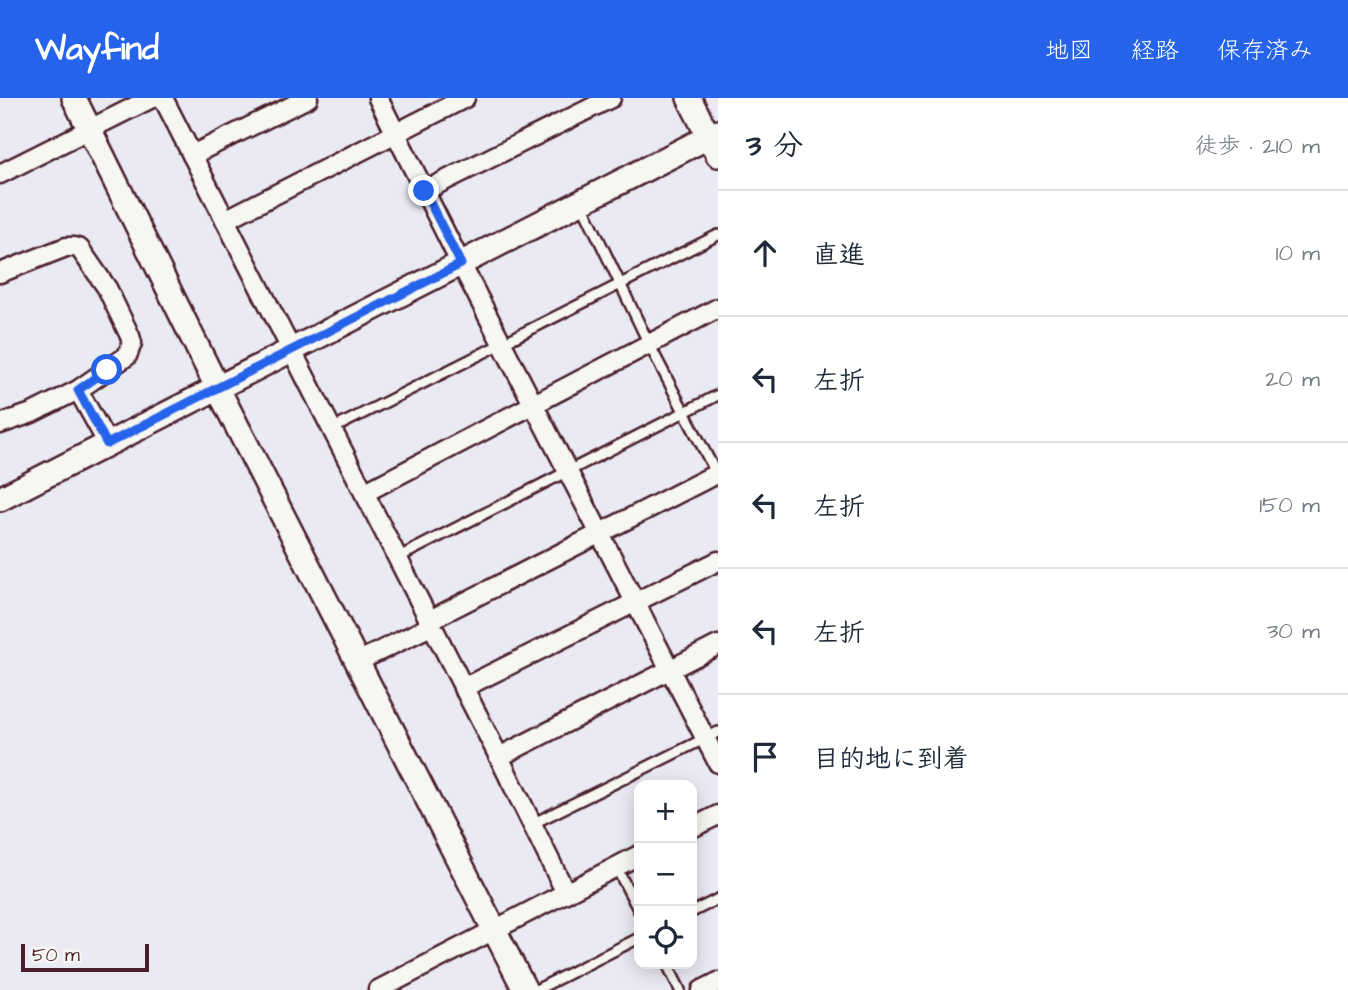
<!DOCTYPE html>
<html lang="ja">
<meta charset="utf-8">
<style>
:root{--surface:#fff;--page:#f2f2f3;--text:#1f2937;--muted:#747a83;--line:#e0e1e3;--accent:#2563eb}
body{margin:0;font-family:"Architects Daughter","Klee One",sans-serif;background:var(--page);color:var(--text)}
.controls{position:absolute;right:21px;bottom:21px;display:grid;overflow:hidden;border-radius:14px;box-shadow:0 4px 18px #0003}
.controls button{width:63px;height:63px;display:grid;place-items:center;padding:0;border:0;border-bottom:2px solid var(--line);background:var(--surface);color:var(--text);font:35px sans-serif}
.scale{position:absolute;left:21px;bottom:18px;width:128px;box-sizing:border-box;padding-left:7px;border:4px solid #4a1f2b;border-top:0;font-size:19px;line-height:24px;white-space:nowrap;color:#4a1f2b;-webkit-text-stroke:5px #f6f6f2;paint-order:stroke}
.stop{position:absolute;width:21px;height:21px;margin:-16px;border:5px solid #2563eb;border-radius:50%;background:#fff}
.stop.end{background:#2563eb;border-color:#fff;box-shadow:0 2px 7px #0008}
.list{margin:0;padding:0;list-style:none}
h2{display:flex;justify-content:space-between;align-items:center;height:91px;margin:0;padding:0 28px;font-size:30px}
h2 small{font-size:23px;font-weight:400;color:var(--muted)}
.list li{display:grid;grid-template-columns:46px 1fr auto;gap:21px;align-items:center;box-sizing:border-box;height:126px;padding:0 28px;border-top:2px solid var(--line)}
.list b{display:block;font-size:26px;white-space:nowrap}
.list em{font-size:23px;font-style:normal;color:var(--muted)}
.icon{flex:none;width:38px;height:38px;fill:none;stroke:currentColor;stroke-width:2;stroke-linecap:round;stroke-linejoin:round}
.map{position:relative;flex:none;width:718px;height:892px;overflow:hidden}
header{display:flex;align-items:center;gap:42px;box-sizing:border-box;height:98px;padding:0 35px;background:var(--accent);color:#fff}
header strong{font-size:33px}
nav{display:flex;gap:38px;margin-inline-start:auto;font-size:24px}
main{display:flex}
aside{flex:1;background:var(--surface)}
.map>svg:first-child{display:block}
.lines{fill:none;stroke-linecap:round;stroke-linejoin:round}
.service-casing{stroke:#4a1f2b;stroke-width:14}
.minor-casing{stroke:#4a1f2b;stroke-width:23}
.tertiary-casing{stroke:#4a1f2b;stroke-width:28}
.service{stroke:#f6f6f2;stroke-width:9}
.minor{stroke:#f6f6f2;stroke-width:18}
.tertiary{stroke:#f6f6f2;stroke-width:23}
.route{stroke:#2563eb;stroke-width:9}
</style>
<header>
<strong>Wayfind</strong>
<nav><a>地図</a><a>経路</a><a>保存済み</a></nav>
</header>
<main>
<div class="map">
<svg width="718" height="892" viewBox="0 0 718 892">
<rect width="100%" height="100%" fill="#eaeaf4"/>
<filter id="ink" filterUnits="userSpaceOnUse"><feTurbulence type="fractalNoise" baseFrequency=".0143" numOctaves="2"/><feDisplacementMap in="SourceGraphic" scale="14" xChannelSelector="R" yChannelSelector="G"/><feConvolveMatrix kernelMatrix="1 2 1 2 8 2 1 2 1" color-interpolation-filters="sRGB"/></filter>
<g filter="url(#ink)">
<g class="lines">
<!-- service casing -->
<g class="service-casing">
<g id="service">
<path d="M581,104L649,246L717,377"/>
<path d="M332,331L718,137"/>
<path d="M397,460L718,297"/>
<path d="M532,726L718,634"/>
<path d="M616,769L639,813"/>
<path d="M692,814L718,801"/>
<path d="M667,866L680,892"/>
<path d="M536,892L639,840"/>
</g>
</g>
<!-- minor casing -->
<g class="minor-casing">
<g id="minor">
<path d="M163,0L499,659L566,795"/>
<path d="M378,0L461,166L718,665"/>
<path d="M192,57L308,0"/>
<path d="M0,76L152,0"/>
<path d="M424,93L611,0"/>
<path d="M225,122L465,0"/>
<path d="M0,175L66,149H74L80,151L107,190L130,238L132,245L127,258L78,292L32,315L0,326"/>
<path d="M78,292L108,346"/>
<path d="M364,395L718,210"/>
<path d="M428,523L718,375"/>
<path d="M357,564L431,528"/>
<path d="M463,590L718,463"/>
<path d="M499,659L718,547"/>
<path d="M692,730L718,717"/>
<path d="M378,892L639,757"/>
<path d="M702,892L718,884"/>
</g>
</g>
<!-- tertiary casing -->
<g class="tertiary-casing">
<g id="tertiary">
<path d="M74,0L218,291L525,892"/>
<path d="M689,0L718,57"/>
<path d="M0,401L718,34"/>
</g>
</g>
<!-- service -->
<use href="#service" class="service"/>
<!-- minor -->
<use href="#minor" class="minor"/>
<!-- tertiary -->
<use href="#tertiary" class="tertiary"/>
</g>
</g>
<g class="lines" filter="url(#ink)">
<!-- route -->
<path class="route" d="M107,272L78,292L107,346L461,166L424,93"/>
</g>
</svg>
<div class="controls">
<button>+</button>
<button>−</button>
<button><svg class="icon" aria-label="locate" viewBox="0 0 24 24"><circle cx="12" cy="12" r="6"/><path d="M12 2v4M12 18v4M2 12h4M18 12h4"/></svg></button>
</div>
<div class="scale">50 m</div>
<div class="stop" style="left:107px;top:272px"></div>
<div class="stop end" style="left:424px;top:93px"></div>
</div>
<aside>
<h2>3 分<small>徒歩 · 210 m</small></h2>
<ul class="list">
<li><svg class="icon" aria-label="ahead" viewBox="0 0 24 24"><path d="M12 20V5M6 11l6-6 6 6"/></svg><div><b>直進</b></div><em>10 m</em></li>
<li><svg class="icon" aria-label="left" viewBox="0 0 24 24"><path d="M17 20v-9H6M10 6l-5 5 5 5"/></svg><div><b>左折</b></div><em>20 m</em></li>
<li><svg class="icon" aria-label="left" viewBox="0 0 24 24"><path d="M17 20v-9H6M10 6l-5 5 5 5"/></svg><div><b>左折</b></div><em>150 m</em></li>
<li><svg class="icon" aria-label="left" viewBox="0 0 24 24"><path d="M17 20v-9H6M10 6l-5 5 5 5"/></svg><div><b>左折</b></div><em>30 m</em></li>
<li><svg class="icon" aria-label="arrive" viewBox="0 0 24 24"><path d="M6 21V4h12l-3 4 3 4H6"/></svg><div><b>目的地に到着</b></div></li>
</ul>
</aside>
</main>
